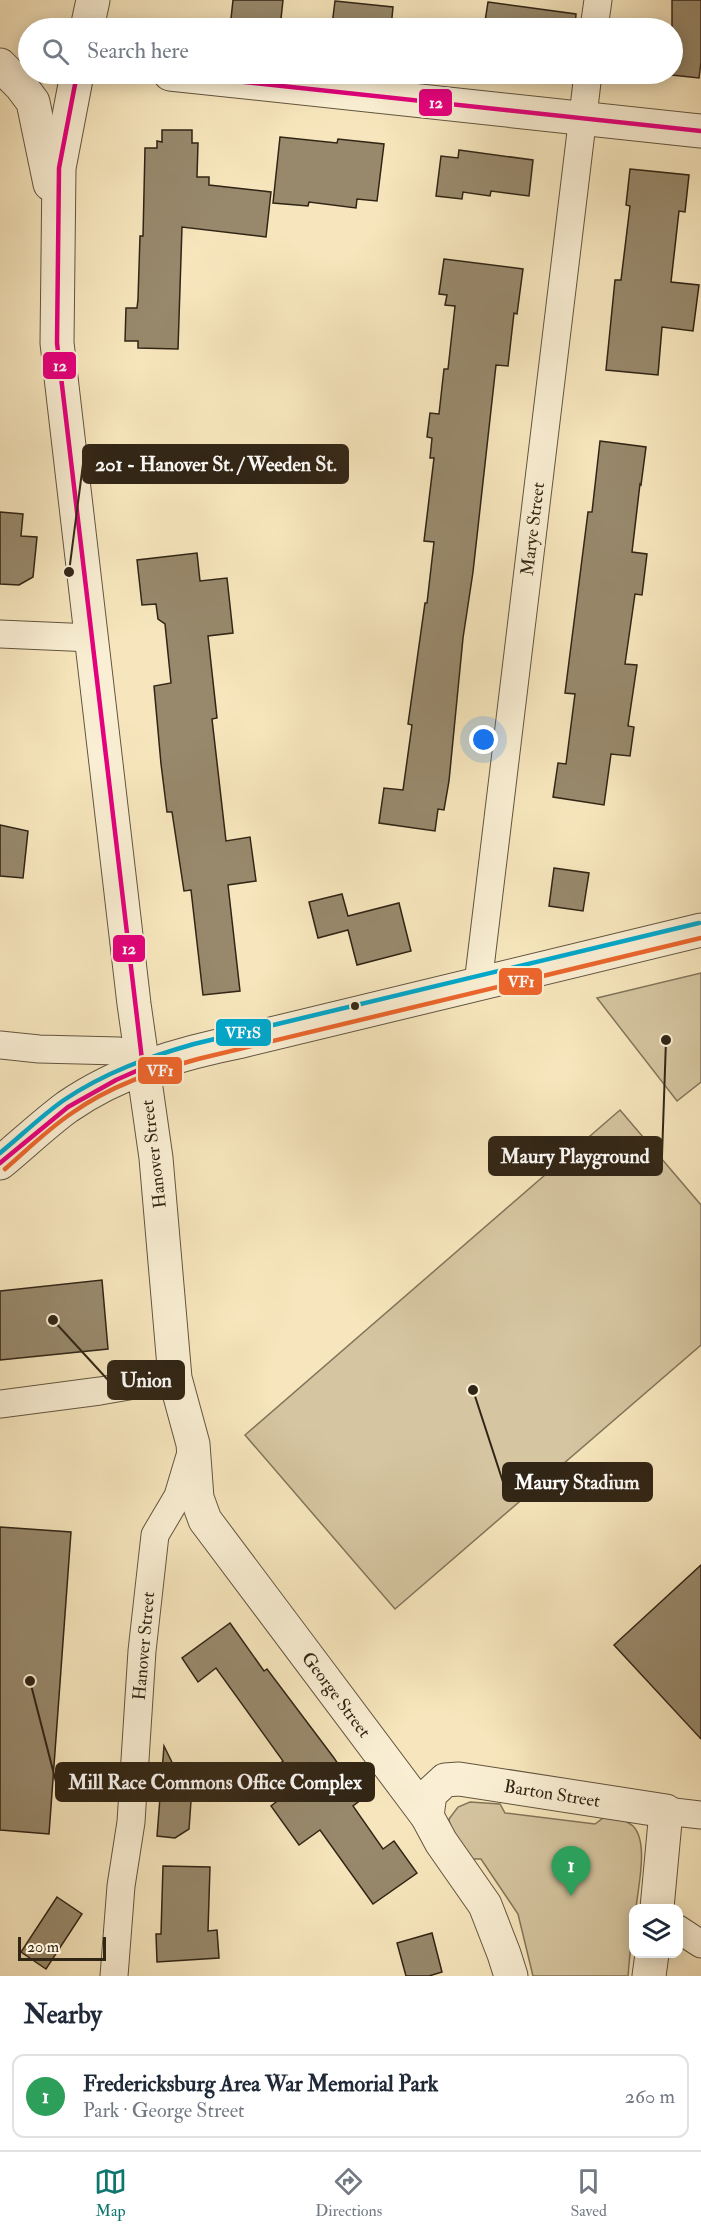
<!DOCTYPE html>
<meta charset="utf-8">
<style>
:root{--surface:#fff;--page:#f2f2f3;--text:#1f2937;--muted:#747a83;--line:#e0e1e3;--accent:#0f766e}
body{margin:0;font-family:"IM FELL Double Pica",serif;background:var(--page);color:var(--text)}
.controls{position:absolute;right:18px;bottom:18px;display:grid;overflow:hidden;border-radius:12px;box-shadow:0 3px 15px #0003}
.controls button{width:54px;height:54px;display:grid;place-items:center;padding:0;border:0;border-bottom:2px solid var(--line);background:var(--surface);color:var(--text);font:30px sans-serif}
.scale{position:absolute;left:18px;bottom:15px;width:88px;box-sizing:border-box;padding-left:6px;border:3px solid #312515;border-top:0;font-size:16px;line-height:21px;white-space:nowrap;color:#312515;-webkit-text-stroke:4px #faefd4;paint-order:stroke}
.you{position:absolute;left:484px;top:740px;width:21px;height:21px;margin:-15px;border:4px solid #fff;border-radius:50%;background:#1a73e8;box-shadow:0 0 0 9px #1a73e833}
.badge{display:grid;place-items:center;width:39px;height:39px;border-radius:50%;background:var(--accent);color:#fff;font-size:20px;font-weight:700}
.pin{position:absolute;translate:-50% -50px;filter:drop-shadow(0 2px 3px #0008)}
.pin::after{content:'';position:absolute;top:32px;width:21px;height:18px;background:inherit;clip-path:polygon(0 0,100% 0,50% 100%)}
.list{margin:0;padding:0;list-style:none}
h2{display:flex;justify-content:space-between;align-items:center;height:78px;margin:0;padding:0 24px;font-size:26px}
h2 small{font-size:20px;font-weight:400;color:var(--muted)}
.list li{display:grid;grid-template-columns:39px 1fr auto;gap:18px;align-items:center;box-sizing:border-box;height:84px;margin:0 12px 12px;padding:0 12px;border:2px solid var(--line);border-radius:12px}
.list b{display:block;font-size:22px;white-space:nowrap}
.list p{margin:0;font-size:20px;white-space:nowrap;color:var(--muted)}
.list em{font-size:20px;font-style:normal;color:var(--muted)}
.icon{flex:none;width:33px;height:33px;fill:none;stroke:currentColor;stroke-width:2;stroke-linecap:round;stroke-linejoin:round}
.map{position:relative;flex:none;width:701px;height:1976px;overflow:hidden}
.search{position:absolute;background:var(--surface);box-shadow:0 3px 15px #0003;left:18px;right:18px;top:18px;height:66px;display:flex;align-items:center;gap:15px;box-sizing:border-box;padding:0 21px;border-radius:33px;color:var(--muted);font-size:22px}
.sheet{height:174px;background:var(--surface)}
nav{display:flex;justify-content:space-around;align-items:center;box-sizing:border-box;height:84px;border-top:2px solid var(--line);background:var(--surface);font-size:16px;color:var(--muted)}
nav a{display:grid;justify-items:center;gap:3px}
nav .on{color:var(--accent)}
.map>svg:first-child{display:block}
.green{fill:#d5c5a0;stroke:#83755a;stroke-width:1.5}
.building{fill:#98896c;stroke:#312515;stroke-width:1.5}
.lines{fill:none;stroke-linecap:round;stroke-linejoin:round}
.minor-casing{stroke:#62553f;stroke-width:29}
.tertiary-casing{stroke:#62553f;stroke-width:35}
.minor{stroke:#faefd4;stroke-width:27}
.tertiary{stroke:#faefd4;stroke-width:33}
.bus-1-casing{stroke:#faefd4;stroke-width:9}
.bus-2-casing{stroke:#faefd4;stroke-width:9}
.bus-3-casing{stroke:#faefd4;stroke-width:9}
.bus-1{stroke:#e5007d;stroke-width:4.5}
.bus-2{stroke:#ed662c;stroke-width:4.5}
.bus-3{stroke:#00a9ce;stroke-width:4.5}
.bus-dot{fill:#312515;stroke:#faefd4;stroke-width:2}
.labels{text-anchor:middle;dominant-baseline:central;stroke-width:6;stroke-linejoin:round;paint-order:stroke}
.street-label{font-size:18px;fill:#312515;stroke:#faefd4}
.leader{fill:none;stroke:#312515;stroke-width:2}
.callout-dot{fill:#312515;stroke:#faefd4;stroke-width:2}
.callout{fill:#312515;stroke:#312515;stroke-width:2}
.callout-label{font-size:20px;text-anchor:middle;font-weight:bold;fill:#fff}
.line-badge{stroke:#faefd4;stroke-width:2}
.badge-label{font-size:16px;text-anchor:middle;font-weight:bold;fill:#fff}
</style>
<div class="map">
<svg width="701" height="1976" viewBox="0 0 701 1976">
<rect width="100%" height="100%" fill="#f7e6bd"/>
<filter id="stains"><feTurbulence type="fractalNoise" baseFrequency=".00333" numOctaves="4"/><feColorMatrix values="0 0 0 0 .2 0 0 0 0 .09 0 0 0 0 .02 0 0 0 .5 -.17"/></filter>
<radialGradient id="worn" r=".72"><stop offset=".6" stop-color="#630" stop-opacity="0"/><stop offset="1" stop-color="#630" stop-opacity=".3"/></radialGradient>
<!-- green -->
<g class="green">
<path d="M701,973V1082L677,1101L597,998Z"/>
<path d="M620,1110L701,1205V1345L395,1609L245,1435Z"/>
<path d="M470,1802L500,1804L505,1813L595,1824L607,1815C616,1817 626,1820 633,1826C649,1842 638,1887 636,1908H634L628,1976H533L518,1914L481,1859H465L452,1840L449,1819L458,1807Z"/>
</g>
<!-- building -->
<g class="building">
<path d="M233,0H283L280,28H230Z"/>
<path d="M672,0H701V62L699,78L672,75Z"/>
<path d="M335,1L393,7L391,28H346V27L332,25Z"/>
<path d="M488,2L576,14L575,28H484Z"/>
<path d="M162,130H192V143H198L197,177H209V185L271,192L266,237L182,227L178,349L138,348V341H125L126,308H137L138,299L140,236H143L145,148H157V141L162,142Z"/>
<path d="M280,137L337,143L338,139L384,144L377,201L357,199L356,208L309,202L308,206L273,203Z"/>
<path d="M459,150L533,160L529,196L491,191L490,196L463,192L462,199L436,196L441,156L458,158Z"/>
<path d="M630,169L689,175L685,212L679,211L671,282L699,285L693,331L662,327L658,375L606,370L615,280H621L630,206L626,205Z"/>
<path d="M444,259L523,269L517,314L514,313L508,366L496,365L473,572L463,638L449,781L444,810L438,809L435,831L379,823L384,788L403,790L412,725L408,724L425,603H427L434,542L424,541L434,458H430L432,438L427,437L430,413L439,414L444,369H448L455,306L445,305L447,295L439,294Z"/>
<path d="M600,441L646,447L641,485L640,484L632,552L647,554L642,595L635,594L625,664L637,665L628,726L634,727L630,756L611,754L604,805L553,797L558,763L566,764L575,694L565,693L588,512H592Z"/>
<path d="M0,512L23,514L21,536L37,537L33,577L19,585L0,584Z"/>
<path d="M197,553L200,581L227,578L233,633L208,636L217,718L212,719L226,841L250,837L256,881L228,885L240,991L203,995L191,890L184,891L172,812H167L161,764L154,686L171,683L165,624L158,619L156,604L142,605L137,560Z"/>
<path d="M0,825L28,831L23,878L0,876Z"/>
<path d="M554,868L589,873L583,911L549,906Z"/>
<path d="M342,894L348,916L399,903L411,951L357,965L348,930L318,938L309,902Z"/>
<path d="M102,1280L108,1349L0,1360V1291Z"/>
<path d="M0,1527L71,1532L49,1834L0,1830Z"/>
<path d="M701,1565V1739L614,1645Z"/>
<path d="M230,1623L264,1671L267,1669L334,1758L362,1799L353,1806L383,1849L394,1841L417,1873L373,1904L320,1830L299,1845L271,1806L276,1802L259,1779L283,1761L216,1668L198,1682L182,1658Z"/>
<path d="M164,1746L191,1801L189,1829L175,1838L157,1836Z"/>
<path d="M163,1866L210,1867L208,1931L217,1930L219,1958L157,1962L156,1934H161Z"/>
<path d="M57,1897L82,1914L46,1969L21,1952Z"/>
<path d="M432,1933L442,1972L429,1976H406L397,1943Z"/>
</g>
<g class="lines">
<!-- minor casing -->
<g class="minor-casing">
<g id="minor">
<path d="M594,28L598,0"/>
<path d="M0,634L92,638"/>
<path d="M478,984L588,74"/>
<path d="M0,1045L39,1049L119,1051L143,1068"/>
<path d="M0,1404L100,1391L175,1378"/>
<path d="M666,1811L701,1815"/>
<path d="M678,1929L701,1944"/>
<path d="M114,1976L121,1886L131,1822L142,1651L155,1535L178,1496L190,1456"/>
</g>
</g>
<!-- tertiary casing -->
<g class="tertiary-casing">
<g id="tertiary">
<path d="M87,28L93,0"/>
<path d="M0,65L21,86L33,102L50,184"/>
<path d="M77,74L59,168L57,343L134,1004L156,1158L175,1378L193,1444L197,1498L205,1520L427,1816L441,1842L485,1905L504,1954L511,1976"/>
<path d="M170,74L701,131"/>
<path d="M0,1163C22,1145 44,1124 67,1107C119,1071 181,1053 242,1041L701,930"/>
<path d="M427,1816L430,1794L445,1780L459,1779L666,1811L657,1908"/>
<path d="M649,1976L652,1954"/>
</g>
</g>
<!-- minor -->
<use href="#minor" class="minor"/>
<!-- tertiary -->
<use href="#tertiary" class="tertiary"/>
<!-- bus-1 casing -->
<g class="bus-1-casing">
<g id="bus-1">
<path d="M170,74L701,131"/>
<path d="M0,1163L68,1107L116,1080L143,1068L57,343L59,168L77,74"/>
</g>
</g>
<!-- bus-2 casing -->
<g class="bus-2-casing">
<path id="bus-2" d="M5,1169C27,1150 48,1129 72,1113C110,1086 154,1071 198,1059L701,938"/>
</g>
<!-- bus-3 casing -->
<g class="bus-3-casing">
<path id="bus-3" d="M0,1153C21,1136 41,1116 64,1100C104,1073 148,1057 194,1044L699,923"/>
</g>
<!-- bus-1 -->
<use href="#bus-1" class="bus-1"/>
<!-- bus-2 -->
<use href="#bus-2" class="bus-2"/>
<!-- bus-3 -->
<use href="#bus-3" class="bus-3"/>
</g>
<!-- markers -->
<circle class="bus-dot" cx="355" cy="1006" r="5"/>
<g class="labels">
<!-- street labels -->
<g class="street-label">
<text transform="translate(533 529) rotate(-83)">Marye Street</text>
<text transform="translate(154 1154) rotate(-97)">Hanover Street</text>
<text transform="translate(144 1646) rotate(-85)">Hanover Street</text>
<text transform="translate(336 1695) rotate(53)">George Street</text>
<text transform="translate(552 1794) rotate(9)">Barton Street</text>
</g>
</g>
<!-- callouts -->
<path class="leader" d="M69 572L83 464M666 1040L662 1156M53 1320L108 1380M473 1390L503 1482M30 1681L56 1782"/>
<g class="callout-dot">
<circle cx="69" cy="572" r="6"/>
<circle cx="666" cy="1040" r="6"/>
<circle cx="53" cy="1320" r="6"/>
<circle cx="473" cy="1390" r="6"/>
<circle cx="30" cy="1681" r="6"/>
</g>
<g class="callout">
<rect x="83" y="445" width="265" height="38" rx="6"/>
<rect x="489" y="1137" width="173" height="38" rx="6"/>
<rect x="108" y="1361" width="76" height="38" rx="6"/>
<rect x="503" y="1463" width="149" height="38" rx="6"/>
<rect x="56" y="1763" width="318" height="38" rx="6"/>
</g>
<g class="callout-label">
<text x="216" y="471">201 - Hanover St. / Weeden St.</text>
<text x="575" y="1163">Maury Playground</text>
<text x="146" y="1387">Union</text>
<text x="577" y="1489">Maury Stadium</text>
<text x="215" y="1789">Mill Race Commons Office Complex</text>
</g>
<g class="line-badge">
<rect x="418" y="88" width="35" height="29" rx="6" fill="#e5007d"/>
<rect x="42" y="351" width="35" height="29" rx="6" fill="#e5007d"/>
<rect x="112" y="934" width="34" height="29" rx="6" fill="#e5007d"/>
<rect x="498" y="967" width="45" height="29" rx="6" fill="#ed662c"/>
<rect x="215" y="1018" width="57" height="29" rx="6" fill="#00a9ce"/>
<rect x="137" y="1056" width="46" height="29" rx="6" fill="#ed662c"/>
</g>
<g class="badge-label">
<text x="436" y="108">12</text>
<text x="60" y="371">12</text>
<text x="129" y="954">12</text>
<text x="521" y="987">VF1</text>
<text x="243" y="1038">VF1S</text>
<text x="160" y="1076">VF1</text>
</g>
<rect width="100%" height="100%" filter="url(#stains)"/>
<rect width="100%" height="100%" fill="url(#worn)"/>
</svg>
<div class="controls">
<button><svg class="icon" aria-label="layers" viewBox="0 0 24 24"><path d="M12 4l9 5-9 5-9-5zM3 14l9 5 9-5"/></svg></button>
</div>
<div class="scale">20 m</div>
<div class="you"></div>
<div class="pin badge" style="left:571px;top:1896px;background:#2e9e5b">1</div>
<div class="search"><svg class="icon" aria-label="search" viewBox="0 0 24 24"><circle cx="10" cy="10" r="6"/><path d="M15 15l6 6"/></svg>Search here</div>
</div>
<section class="sheet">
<h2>Nearby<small></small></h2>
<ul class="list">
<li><span class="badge" style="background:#2e9e5b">1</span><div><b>Fredericksburg Area War Memorial Park</b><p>Park · George Street</p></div><em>260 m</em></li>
</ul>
</section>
<nav>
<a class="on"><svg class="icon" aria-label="map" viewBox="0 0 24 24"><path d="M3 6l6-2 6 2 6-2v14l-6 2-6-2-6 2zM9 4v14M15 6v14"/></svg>Map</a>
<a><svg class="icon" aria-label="directions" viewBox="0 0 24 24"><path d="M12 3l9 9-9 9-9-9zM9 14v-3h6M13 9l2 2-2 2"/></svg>Directions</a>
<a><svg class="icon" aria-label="saved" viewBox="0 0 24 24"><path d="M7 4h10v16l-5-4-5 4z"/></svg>Saved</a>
</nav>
